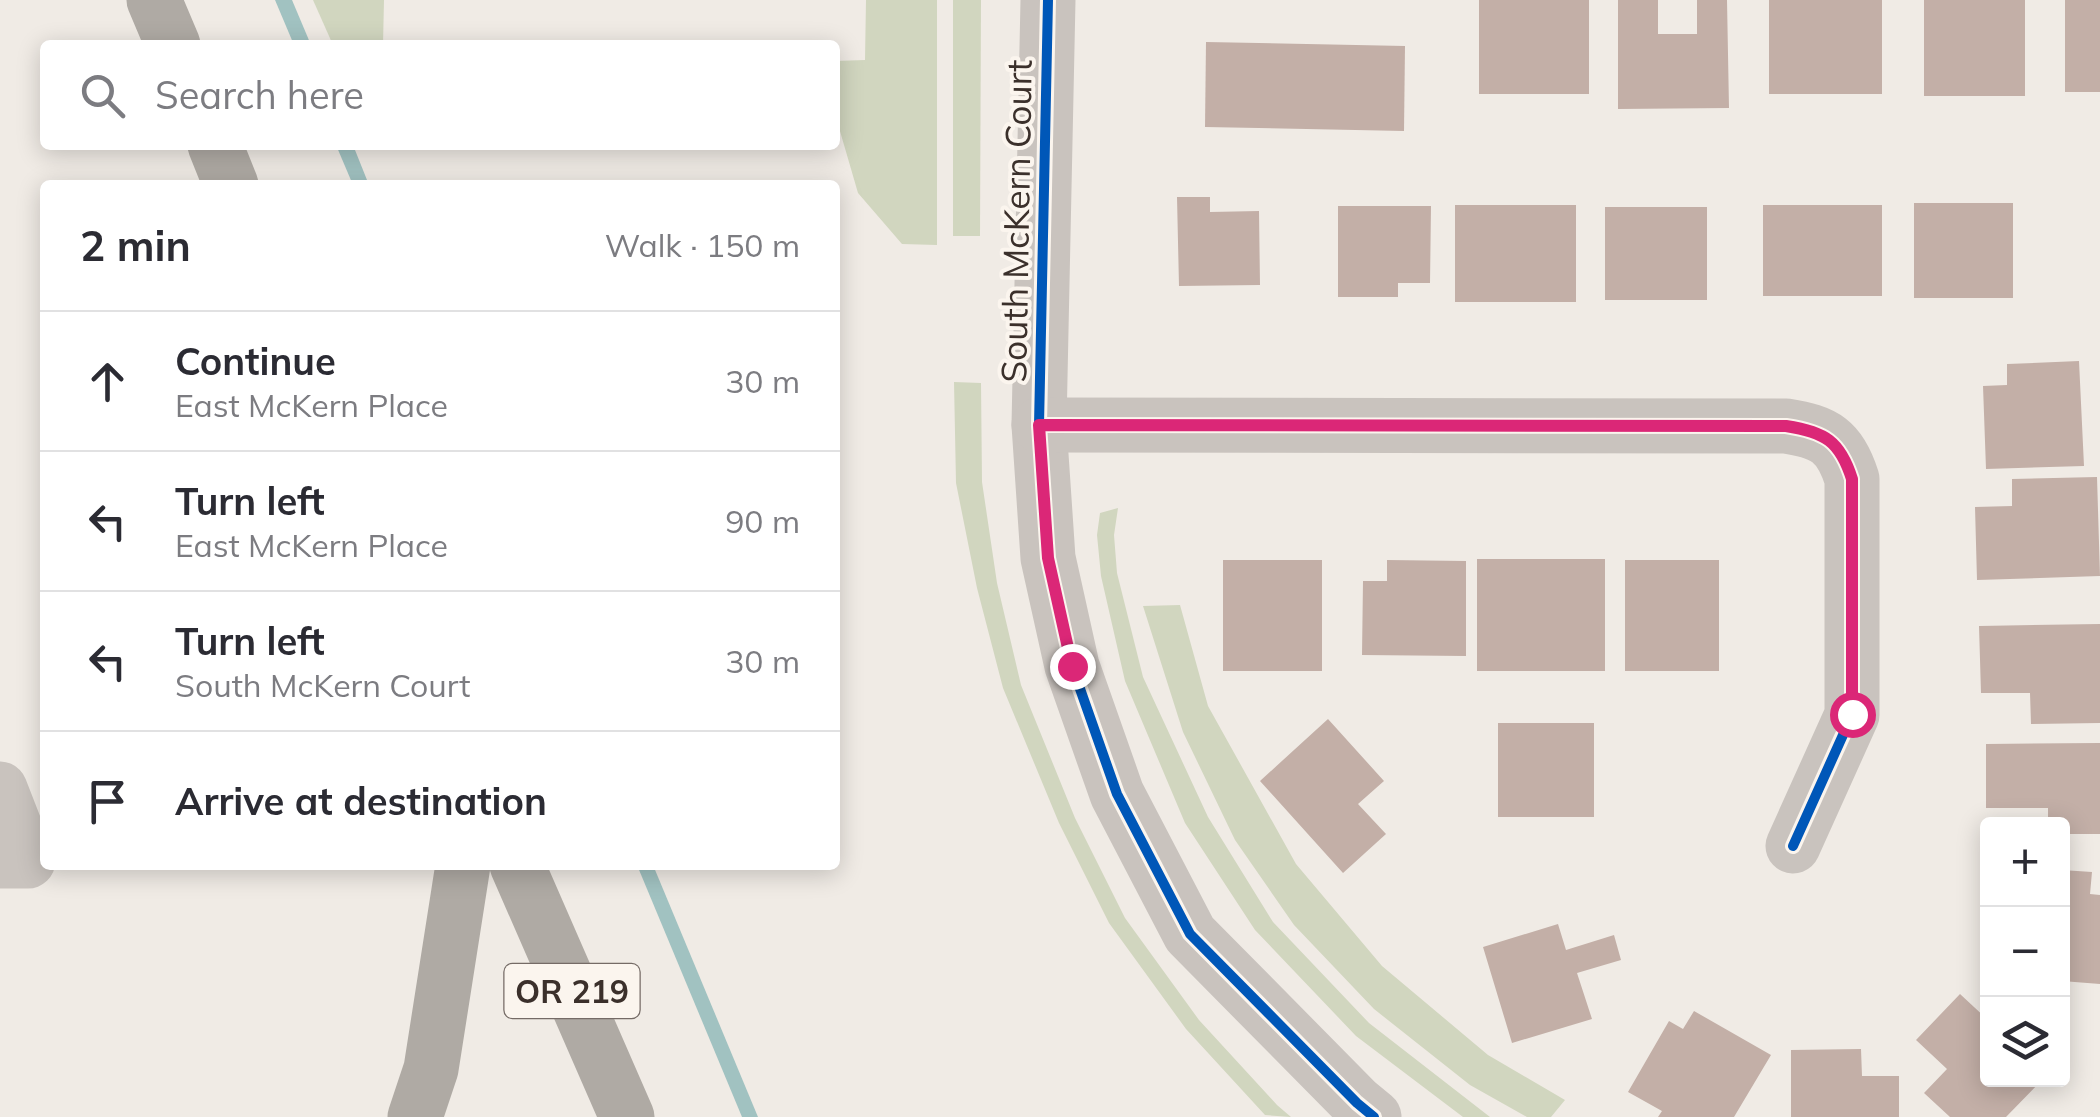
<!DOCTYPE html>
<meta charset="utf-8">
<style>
:root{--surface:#fff;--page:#f2f2f3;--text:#2b2b33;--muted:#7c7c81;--line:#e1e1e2}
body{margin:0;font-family:Mulish,sans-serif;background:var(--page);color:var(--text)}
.controls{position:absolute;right:30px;bottom:30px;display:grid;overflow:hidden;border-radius:10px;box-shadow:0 5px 25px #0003}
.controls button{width:90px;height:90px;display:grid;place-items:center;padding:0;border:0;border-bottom:2px solid var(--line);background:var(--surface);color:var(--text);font:50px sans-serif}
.stop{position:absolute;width:30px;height:30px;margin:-22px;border:8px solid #db2777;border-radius:50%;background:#fff}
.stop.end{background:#db2777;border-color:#fff;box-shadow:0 2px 10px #0008}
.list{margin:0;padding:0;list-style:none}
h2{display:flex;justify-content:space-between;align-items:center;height:130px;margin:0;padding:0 40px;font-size:42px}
h2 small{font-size:32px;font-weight:400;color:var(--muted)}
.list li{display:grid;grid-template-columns:65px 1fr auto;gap:30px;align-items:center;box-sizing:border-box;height:140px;padding:0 40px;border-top:2px solid var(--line)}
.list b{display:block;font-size:38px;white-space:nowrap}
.list p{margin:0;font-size:32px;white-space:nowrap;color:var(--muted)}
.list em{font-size:32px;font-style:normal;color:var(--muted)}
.icon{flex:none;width:55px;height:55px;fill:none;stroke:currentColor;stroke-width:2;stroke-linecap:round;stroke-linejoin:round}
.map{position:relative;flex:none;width:2100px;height:1117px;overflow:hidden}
.search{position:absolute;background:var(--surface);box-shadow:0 5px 25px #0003;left:40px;top:40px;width:800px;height:110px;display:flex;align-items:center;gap:25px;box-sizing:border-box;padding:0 35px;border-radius:10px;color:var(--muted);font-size:38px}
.panel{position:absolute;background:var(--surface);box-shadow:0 5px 25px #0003;left:40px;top:180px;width:800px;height:690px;border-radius:10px}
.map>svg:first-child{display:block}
.green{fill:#d1d6bf}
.water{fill:#a1c2c1}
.building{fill:#c3afa7}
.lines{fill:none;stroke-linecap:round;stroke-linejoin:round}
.minor{stroke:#c9c3be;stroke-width:55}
.highway{stroke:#afaaa4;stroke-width:55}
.cycleway-casing{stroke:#fbf5ee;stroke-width:16}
.cycleway{stroke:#0057b8;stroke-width:10}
.route{stroke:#db2777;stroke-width:12}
.labels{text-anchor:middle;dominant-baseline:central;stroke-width:8;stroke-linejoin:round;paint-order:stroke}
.shield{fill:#fbf5ee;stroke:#756b66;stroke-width:2.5}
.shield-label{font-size:32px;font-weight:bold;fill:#3b302b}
.street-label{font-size:35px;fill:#3b302b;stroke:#fbf5ee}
</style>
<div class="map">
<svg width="2100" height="1117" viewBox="0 0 2100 1117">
<rect width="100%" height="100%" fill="#f0ebe5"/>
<!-- green -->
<g class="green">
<path d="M313,0H384L383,45H333Z"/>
<path d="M866,0H937V245L902,244L858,193L835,114V61L865,60Z"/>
<path d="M953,0H981L980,236H953Z"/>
<path d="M954,382L981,383L982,482L997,583L1021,685L1075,818L1125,918L1199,1020L1277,1105L1291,1117L1265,1115L1186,1029L1109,923L1059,823L1003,688L977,588L956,483Z"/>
<path d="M1118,508L1114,535L1117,573L1143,677L1208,817L1273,922L1369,1023L1490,1117H1463L1356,1036L1255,930L1185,823L1125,681L1101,576L1097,535L1100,513Z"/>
<path d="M1180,605L1208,706L1296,864L1382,966L1488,1055L1565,1100L1551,1117H1527L1470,1085L1374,1009L1294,925L1235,840L1183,732L1143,606Z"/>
</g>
<!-- water -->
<g class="water">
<path d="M275,0H292L311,45H294Z"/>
<path d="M336,145H353L369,185H353Z"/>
<path d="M637,865H653L758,1117H742Z"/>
</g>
<!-- building -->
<g class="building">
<rect x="1479" y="0" width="110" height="94"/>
<path d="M1618,0H1658V34H1697V0H1727L1729,108L1618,109Z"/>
<rect x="1769" y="0" width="113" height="94"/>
<rect x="1924" y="0" width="101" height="96"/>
<rect x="2065" y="0" width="35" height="92"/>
<path d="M1206,42L1405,46L1404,131L1205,127Z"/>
<path d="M1177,197H1210V212L1259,211L1260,285L1179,286Z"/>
<rect x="1914" y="203" width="99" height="95"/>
<rect x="1455" y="205" width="121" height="97"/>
<rect x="1763" y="205" width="119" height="91"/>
<path d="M1338,206H1431L1430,283H1398V297H1338Z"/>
<rect x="1605" y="207" width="102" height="93"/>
<path d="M2079,361L2084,466L1986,469L1983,386L2007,385V364Z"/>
<path d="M2097,477L2100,576L1977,580L1975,507L2012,506V479Z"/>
<rect x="1477" y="559" width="128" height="112"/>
<rect x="1223" y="560" width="99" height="111"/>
<path d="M1387,560L1466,561V656L1362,655L1363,581H1387Z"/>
<rect x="1625" y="560" width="94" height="111"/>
<path d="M2100,624V723L2031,724L2030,693H1981L1979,626Z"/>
<path d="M1328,719L1384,781L1358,804L1386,834L1343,873L1260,781Z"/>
<rect x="1498" y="723" width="96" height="94"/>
<path d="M2100,743V834H2062V824H2048V808H1986V744Z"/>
<path d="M2062,870L2092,872L2090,894L2100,895V984L2062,981Z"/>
<path d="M1558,924L1566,950L1614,935L1621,960L1577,973L1592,1019L1512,1043L1483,947Z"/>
<path d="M1960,994L1988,1020V1080H2042L2006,1117H1950L1924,1093L1947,1069L1916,1040Z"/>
<path d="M1694,1011L1771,1055L1734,1117H1658L1662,1111L1628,1092L1669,1021L1683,1029Z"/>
<path d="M1861,1049L1862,1076H1899V1117H1791V1050Z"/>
</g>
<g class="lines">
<!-- minor -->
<g class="minor">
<path d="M1048,0L1039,425L1048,558L1072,666L1117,794L1190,934L1357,1103L1374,1117"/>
<path d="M1039,425L1786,426C1825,432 1840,441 1852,479V715L1793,846"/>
<path d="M0,789L28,861H0"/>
</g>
<!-- highway -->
<g class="highway">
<path d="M154,0L173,45"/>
<path d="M215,145L231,185"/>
<path d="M517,865L627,1117"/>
<path d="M415,1117L431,1069L463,865"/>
</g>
<!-- cycleway casing -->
<g class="cycleway-casing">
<g id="cycleway">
<path d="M1048,0L1039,425L1048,558L1072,666L1117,794L1190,934L1357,1103L1374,1117"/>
<path d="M1039,425L1786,426C1825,432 1840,441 1852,479V715L1793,846"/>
</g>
</g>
<!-- cycleway -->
<use href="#cycleway" class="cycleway"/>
</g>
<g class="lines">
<!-- route -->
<path class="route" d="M1072,666L1048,558L1039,425L1786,426C1825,432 1840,441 1852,479V714"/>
</g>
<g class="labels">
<!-- shield labels -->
<rect class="shield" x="504.5" y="964" width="135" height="54" rx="8"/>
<g class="shield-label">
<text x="572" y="991">OR 219</text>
</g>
<!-- street labels -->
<g class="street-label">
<text transform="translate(1016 221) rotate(-89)">South McKern Court</text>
</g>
</g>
</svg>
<div class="controls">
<button>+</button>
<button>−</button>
<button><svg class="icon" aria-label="layers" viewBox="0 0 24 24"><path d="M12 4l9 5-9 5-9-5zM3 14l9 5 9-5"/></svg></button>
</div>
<div class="stop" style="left:1852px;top:714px"></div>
<div class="stop end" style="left:1072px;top:666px"></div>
<div class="search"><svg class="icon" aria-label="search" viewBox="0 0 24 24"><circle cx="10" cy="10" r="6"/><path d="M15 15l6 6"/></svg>Search here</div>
<section class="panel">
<h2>2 min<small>Walk · 150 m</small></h2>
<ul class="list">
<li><svg class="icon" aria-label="ahead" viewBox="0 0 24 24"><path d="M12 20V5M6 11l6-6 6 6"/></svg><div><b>Continue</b><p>East McKern Place</p></div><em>30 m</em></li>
<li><svg class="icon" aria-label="left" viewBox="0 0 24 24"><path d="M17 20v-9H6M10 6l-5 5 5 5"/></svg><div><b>Turn left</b><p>East McKern Place</p></div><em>90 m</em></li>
<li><svg class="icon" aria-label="left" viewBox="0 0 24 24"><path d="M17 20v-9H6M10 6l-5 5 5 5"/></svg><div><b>Turn left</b><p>South McKern Court</p></div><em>30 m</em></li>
<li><svg class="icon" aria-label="arrive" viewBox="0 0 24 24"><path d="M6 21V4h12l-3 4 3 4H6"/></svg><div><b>Arrive at destination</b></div></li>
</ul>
</section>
</div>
